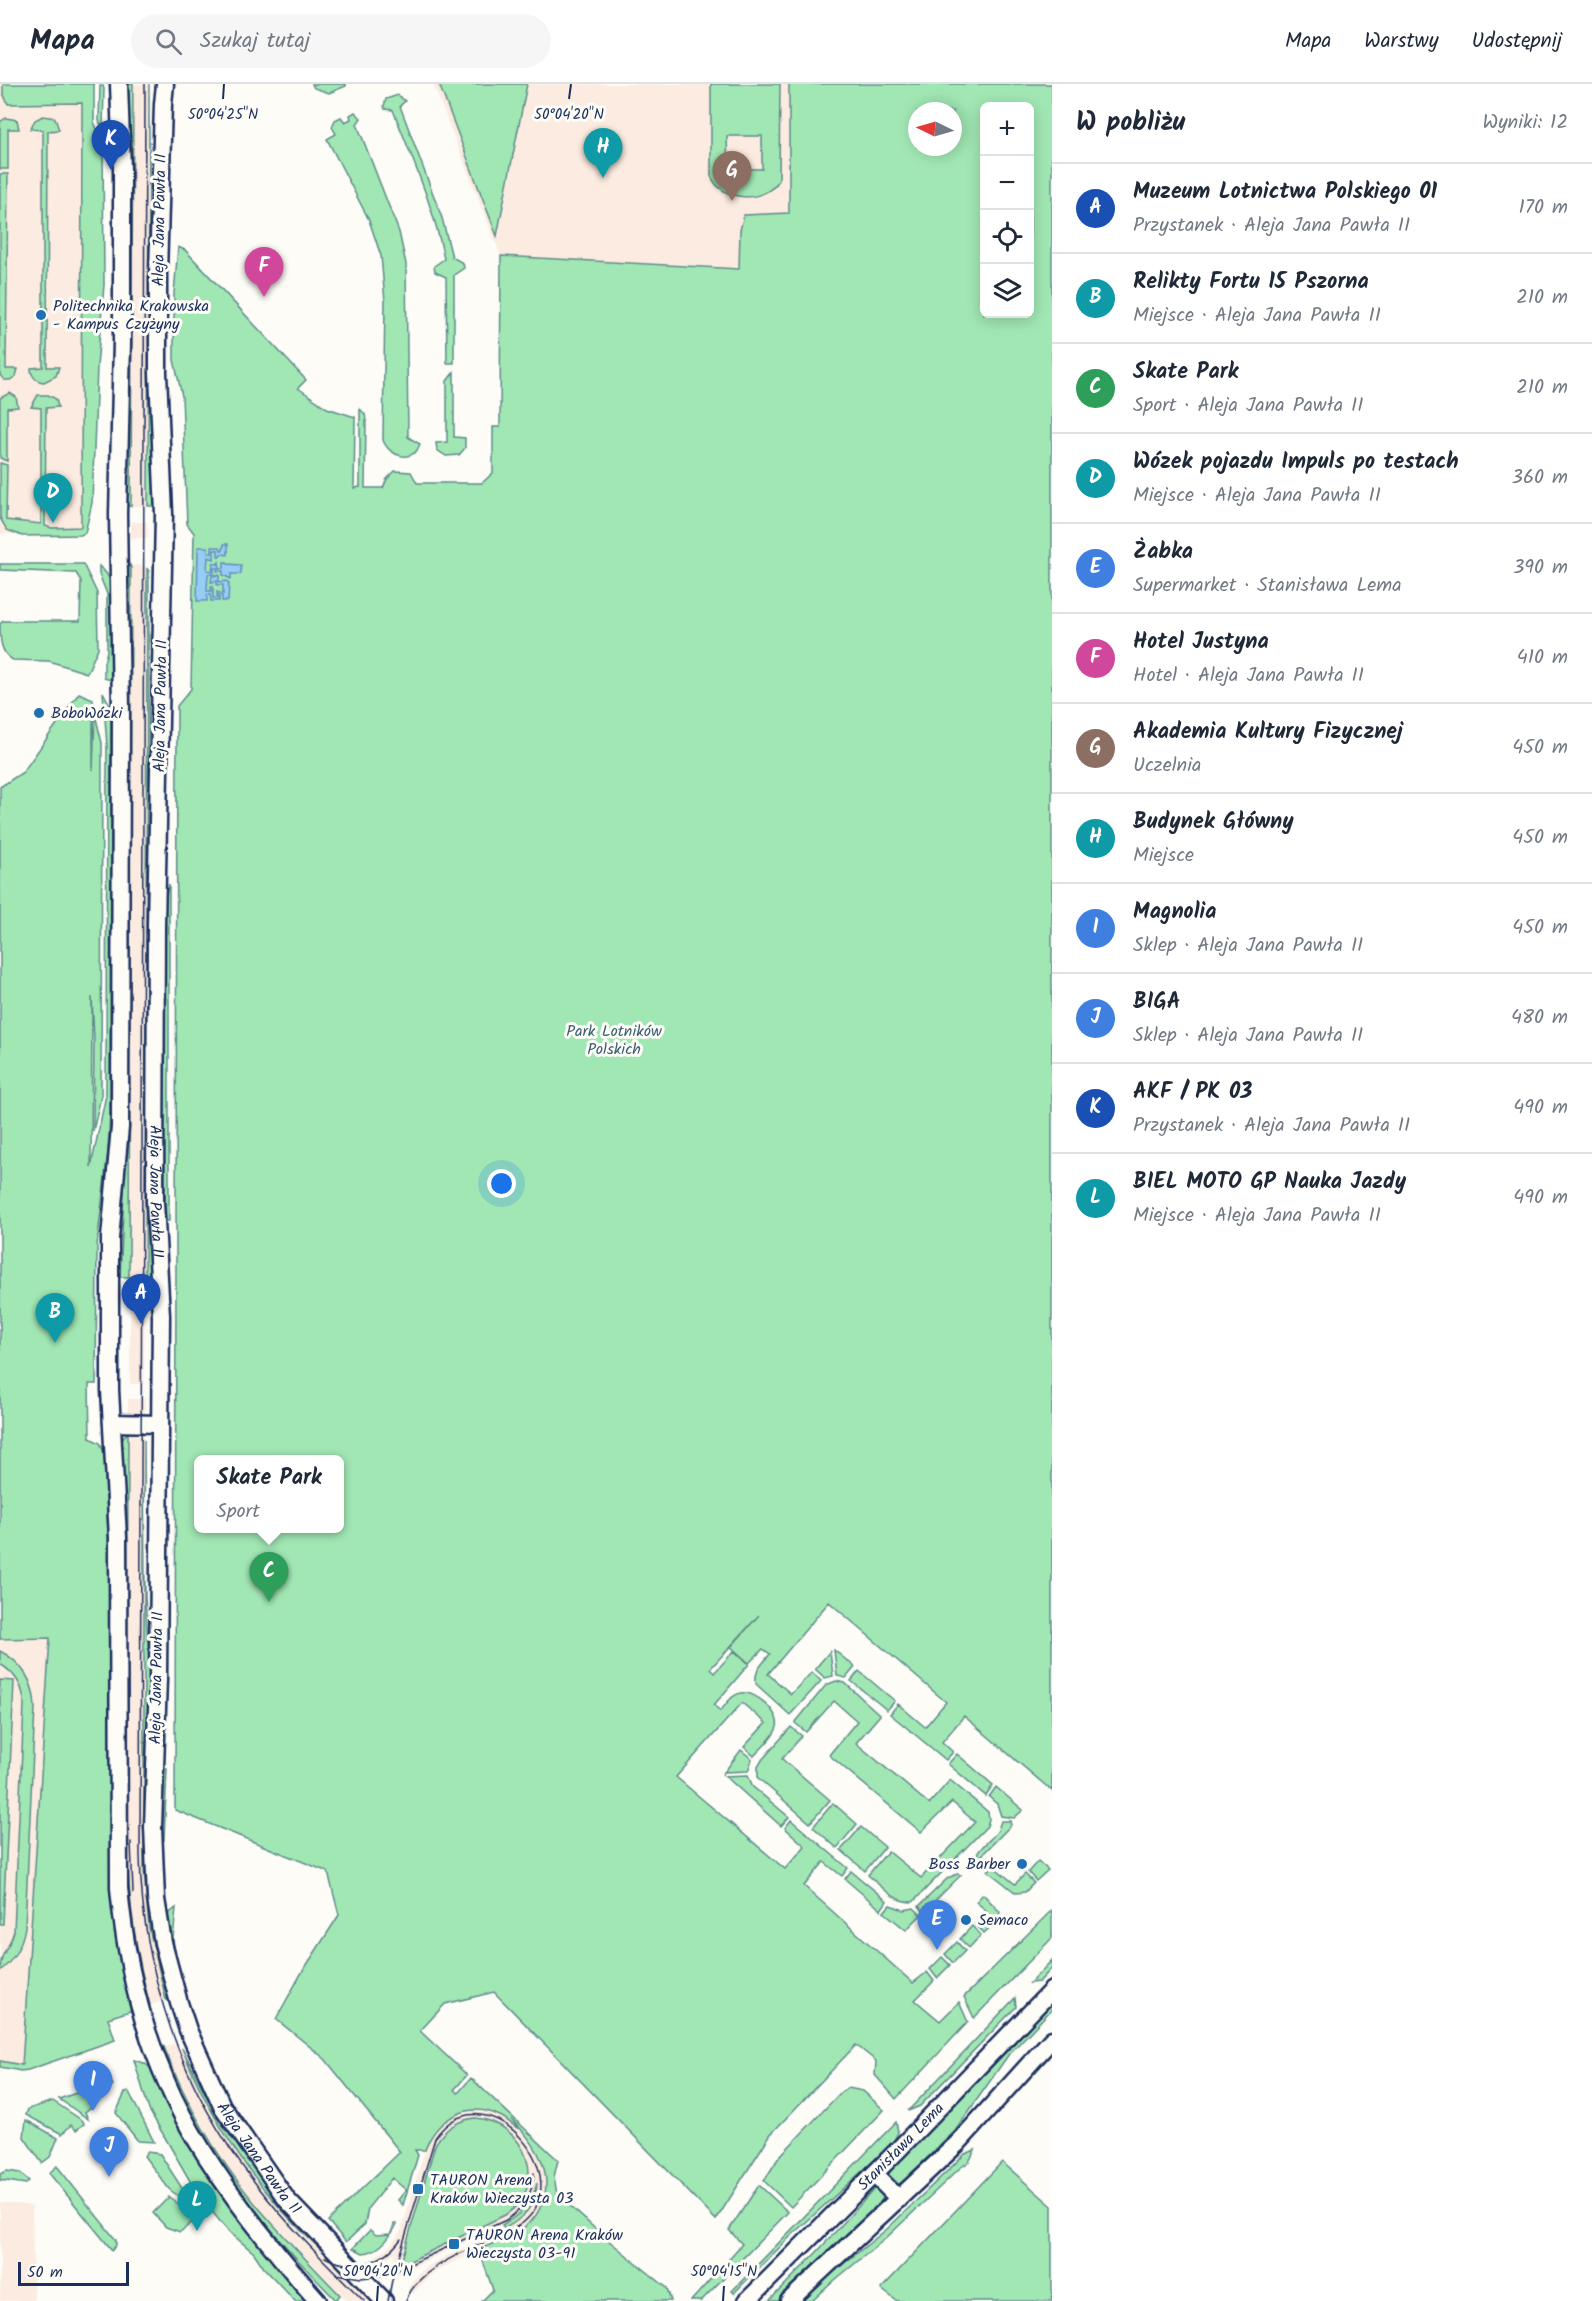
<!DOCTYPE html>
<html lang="pl">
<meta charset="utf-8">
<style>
:root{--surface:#fff;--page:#f6f6f7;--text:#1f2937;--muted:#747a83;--line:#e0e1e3;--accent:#2563eb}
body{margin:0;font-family:Kalam,sans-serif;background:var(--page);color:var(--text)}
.controls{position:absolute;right:18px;top:18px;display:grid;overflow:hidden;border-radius:9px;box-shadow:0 3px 15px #0003}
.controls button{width:54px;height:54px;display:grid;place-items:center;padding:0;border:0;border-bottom:2px solid var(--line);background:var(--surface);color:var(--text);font:30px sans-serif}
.compass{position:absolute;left:908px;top:18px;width:54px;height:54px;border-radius:50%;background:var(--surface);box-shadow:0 3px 15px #0003;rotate:275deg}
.scale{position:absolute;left:18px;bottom:15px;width:111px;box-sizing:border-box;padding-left:6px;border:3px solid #1b2f5e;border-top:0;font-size:16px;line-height:21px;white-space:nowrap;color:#1b2f5e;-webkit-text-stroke:4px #fdfcf7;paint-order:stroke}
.you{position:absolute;left:502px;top:1100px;width:21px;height:21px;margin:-15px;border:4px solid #fff;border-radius:50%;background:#1a73e8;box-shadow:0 0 0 9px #1a73e833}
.badge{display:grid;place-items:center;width:39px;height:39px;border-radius:50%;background:var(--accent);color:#fff;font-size:20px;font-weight:700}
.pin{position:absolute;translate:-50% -50px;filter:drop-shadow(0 2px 3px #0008)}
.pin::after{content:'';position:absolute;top:32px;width:21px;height:18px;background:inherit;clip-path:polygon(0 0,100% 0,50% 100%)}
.popup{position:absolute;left:194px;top:1371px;width:150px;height:78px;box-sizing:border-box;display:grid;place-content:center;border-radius:9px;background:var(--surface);filter:drop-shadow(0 2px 4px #0005);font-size:20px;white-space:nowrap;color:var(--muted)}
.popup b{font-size:22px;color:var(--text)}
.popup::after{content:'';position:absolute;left:50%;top:100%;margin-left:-12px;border:12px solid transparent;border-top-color:var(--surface)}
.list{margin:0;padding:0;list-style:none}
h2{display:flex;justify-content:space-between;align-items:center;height:78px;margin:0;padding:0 24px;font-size:26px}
h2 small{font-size:20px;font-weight:400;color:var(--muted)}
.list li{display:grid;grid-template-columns:39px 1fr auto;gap:18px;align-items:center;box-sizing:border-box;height:90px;padding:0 24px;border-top:2px solid var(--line)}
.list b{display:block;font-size:22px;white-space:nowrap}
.list p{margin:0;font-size:20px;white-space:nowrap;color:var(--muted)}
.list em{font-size:20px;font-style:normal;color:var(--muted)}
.icon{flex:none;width:33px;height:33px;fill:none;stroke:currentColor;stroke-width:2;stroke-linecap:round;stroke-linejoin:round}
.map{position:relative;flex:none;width:1052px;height:2217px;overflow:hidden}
header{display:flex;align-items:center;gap:36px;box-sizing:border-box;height:84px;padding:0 30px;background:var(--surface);border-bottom:2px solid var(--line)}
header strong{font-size:28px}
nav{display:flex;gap:33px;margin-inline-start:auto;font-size:21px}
.search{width:420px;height:54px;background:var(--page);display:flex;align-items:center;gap:15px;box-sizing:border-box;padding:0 21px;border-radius:33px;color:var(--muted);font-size:22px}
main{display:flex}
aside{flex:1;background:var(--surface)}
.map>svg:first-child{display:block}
.built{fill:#fcebe0;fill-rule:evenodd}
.green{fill:#a1e7b4;stroke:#5e8b89;stroke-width:1.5;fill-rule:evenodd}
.water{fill:#96cdf5;stroke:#658eb9;stroke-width:1.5;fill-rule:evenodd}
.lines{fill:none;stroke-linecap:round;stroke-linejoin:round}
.secondary-casing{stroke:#1b2f5e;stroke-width:21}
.secondary{stroke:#fdfcf7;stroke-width:16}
.tram{stroke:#1b2f5e;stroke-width:1.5}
.ticks{fill:none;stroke:#1b2f5e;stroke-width:2}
.poi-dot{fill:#1f6fb2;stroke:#fdfcf7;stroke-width:2}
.labels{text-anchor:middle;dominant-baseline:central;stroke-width:6;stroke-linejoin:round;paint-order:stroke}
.street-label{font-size:16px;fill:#1b2f5e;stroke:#fdfcf7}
.poi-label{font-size:16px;fill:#1b2f5e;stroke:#fdfcf7;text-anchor:start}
.park-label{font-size:16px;fill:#3c5d74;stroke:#fdfcf7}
.ticks-label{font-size:15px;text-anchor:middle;fill:#1b2f5e;stroke:#fdfcf7;stroke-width:6;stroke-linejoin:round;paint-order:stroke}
</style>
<header>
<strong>Mapa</strong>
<div class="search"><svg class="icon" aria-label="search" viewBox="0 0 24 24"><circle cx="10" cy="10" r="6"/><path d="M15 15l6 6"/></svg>Szukaj tutaj</div>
<nav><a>Mapa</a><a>Warstwy</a><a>Udostępnij</a></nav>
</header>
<main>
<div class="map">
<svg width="1052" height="2217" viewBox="0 0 1052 2217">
<rect width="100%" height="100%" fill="#fdfcf7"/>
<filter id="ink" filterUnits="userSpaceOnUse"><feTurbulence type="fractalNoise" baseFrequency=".0167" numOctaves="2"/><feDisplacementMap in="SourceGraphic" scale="12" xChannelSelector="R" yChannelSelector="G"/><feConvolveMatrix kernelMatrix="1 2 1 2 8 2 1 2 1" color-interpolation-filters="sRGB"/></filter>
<g filter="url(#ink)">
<!-- built -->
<g class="built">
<path d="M0,0H83L81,443L85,449L0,450Z"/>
<path d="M133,0H149L148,422H131Z"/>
<path d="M433,0H1052L1030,22H984L926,195L501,172ZM917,27H953V63H917Z"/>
<path d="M132,438H147L148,454H130Z"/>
<path d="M130,481L145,482L147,484L144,1300H130Z"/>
<rect x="128" y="1315" width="17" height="15"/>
<path d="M128,1349L144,1353V1787L149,1844L166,1916L150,1921L134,1854L128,1791Z"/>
<path d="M50,1554L22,1982L0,1977V1555Z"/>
<path d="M172,1960L182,1964L217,2036L242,2075L266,2107L307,2153L372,2217H347L254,2118L220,2072L185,2012L164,1963Z"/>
<path d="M478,2026L491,2028L507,2036L519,2045L537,2069L545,2087L546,2097L542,2119L534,2135L527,2141L433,2189L413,2209L407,2204L419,2189L434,2178L504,2145L529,2126L536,2113L537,2102L530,2118L513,2135L395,2192L390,2187L395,2168L381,2178L376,2172L391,2161L401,2147L425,2066L436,2045L453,2032ZM482,2035L495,2038L506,2045L527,2074L400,2181L435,2061L443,2048L455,2040Z"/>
<path d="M0,2118L32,2122L34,2217H0Z"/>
</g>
<!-- green -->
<g class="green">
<path d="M3,0H94V38L103,59L104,201L97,283L92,419L85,449L81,451L22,452L7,446L0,434V379L7,381L6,436L41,440V324L31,323L38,311H48L56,315L58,323L46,324L45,442L52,444L81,443L82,19L8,20L3,9Z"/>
<path d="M128,0H133L131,422H126L131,67Z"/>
<path d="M149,0V284L156,422H148Z"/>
<path d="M312,0H346V2L329,9L314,4Z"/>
<path d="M439,0H527L497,152Z"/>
<path d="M711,0H780L779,96C765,120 721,118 711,92ZM727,52H762V85H728Z"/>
<path d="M789,0H1052V1707L964,1632L942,1658L953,1668L946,1676L890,1630L898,1620L925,1643L946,1618L829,1518L768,1590L791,1610L812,1588L821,1597L790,1631L756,1600C754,1586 762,1581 770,1570L763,1565L749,1579L731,1563L759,1531L710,1585L714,1589L734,1567L749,1580L714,1621L720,1627C726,1621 732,1610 741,1609C755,1606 781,1629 777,1643C774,1654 761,1664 754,1672L744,1663L766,1639L742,1619L676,1693L785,1785L805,1762L785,1744L791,1736L848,1784L842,1792L824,1778L804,1802L913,1899L927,1888L934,1897L915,1916L940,1937L959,1918L968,1938L896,2015L875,1991L876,1977L856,1961L770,2051L716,2136L494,1908L445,1920L420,1947L467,1991L454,2006L458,2009L471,1994L558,2076L554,2093L557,2110L603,2152L667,2204L671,2217H482L493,2206L479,2166C495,2158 515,2152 528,2140C536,2134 540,2125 543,2117C554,2085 534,2057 511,2035L519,2045C513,2042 507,2035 500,2032C468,2016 436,2035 425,2066H415L418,2071L403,2121L398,2116L406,2106L392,2094L368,2124L365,2140L346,2158L328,2137L400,2068L325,1975L276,1935L301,1890L339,1831L328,1788L175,1726L177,622L191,605L194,449L187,440L182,312L174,276V209L178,163L185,166L306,296L298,304L327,324L355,333L354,404L360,403V325L365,330L366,337L365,404H383L387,395L395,387L411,388L417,399H482L493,389V343H500L501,172L739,185L740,146L744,131L789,129ZM984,22H1030V230H984ZM917,27H953V63H917ZM198,1376H340V1444H198Z"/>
<path d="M100,2H103L104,5L103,41L100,40L99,36Z"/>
<path d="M398,11L405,17L400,22L442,134L452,173L463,179L464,184L454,191V279H447L446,193L435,188L434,182L444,175C434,123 412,74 393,26L385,25L384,22L386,15Z"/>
<path d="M355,28L361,34L357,40L399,148L406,180L408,353L420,360C414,380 389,373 383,356L385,217L381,172L369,136L327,55L336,50L332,43L335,36L341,33L345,38L351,35L350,31Z"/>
<path d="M43,32L55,34L59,46L48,47L47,283H59L56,292L44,298C36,297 31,292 31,284L43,283V46L30,45L35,36Z"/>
<path d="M6,34L17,36L19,45H8V85H0V38Z"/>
<path d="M0,90H8L6,285H18L16,292L10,296H4L0,291Z"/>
<path d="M454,288V353L465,354V364L459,371L446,372L437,366L436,359L447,358V297Z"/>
<path d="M10,309L16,313L18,323L7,324V377L0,374V314Z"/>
<path d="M0,480H83L97,509L98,564L87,589L49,577L13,576C0,569 0,555 0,540L3,537H80L81,497L76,489L0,486Z"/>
<path d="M130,481L131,484L129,1193H120L128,1018L129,570L127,487Z"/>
<path d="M99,482L106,489L111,497V596L104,594V579L107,567V510L99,490Z"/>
<path d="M147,484L149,488L147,1122L151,1193H145Z"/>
<path d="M103,608L111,623L110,1029L108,1066L97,1161L96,1300H89L90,1354L100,1359L104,1368L110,1490L111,1801L133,1926L108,1934L115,1956L28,1986L21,1987L0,1983V1977L22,1981L50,1554L0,1555V703L23,688L79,609L93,615V686L95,630L102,659L101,1012L93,1047L94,955L92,913L91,1083L106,1011L107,662Z"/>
<path d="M169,800V1137H166C163,1060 164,983 164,905C164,875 160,827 169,800Z"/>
<path d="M128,1349L127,1768C129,1820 136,1870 150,1921L146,1922L130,1846L126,1793L127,1469L121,1360L124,1352Z"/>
<path d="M144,1356L145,1512L150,1592L145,1722L146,1778L148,1809L171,1914L166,1916L149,1844L144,1787Z"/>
<path d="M834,1566L855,1583L846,1594L837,1592Z"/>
<path d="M0,1567C23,1579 34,1598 35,1623L25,1843C22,1861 15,1875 0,1887C0,1868 9,1865 14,1847L24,1621C24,1603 15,1589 0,1580Z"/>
<path d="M830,1567L833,1592L825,1594L815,1585Z"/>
<path d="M859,1587L895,1617L887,1626L851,1597Z"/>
<path d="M0,1596L14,1597L3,1840H0Z"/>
<path d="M836,1597L845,1599L880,1631L856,1659L929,1720L950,1696L988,1728L989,1735L987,1742L913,1818C895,1819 881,1802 868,1791L888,1767L921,1794L975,1738L952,1718L921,1748L829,1671L857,1637L834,1617L806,1648L795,1639L826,1601Z"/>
<path d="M791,1643L802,1652L782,1675L830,1716L810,1739L758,1694V1683L762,1676Z"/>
<path d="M741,1666L752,1675L748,1687L724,1688L722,1691Z"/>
<path d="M957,1670L993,1701L986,1712L948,1680Z"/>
<path d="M164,1685H167L164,1756L161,1754Z"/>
<path d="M748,1691L753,1703L789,1733L781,1742L725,1692Z"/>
<path d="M996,1703L1023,1726L1014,1734L1001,1732L997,1720L989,1713Z"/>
<path d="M833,1719L857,1740L837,1764L813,1743Z"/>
<path d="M1001,1737H1010L1011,1741L982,1771L985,1774L978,1782C969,1768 992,1757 998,1746C999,1743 1000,1740 1001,1737Z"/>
<path d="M861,1743L885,1763L865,1787L841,1766Z"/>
<path d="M1038,1777L1048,1786L1036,1797L1028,1788Z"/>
<path d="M993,1782L1015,1800L1025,1790L1034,1799L1025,1808L1016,1809L988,1787Z"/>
<path d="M851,1787L887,1817L881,1826L845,1795Z"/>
<path d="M957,1790L961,1791L924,1828L919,1822L948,1794Z"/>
<path d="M983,1810L1000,1828L998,1836L984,1849L975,1840L987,1827L976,1818Z"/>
<path d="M890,1821L904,1826L914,1824L921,1831L906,1846L884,1828Z"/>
<path d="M176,1824L173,1855L176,1875L171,1859L167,1831Z"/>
<path d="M1052,1826V1854L974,1934L964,1913Z"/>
<path d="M972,1842L981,1851L969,1864L960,1855Z"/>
<path d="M957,1858L965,1867L953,1879L945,1870Z"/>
<path d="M942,1873L950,1881L937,1894L930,1885Z"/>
<path d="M1052,1876V1884L1039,1898L1030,1899Z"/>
<path d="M1015,1914L1016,1923L920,2022L908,2027Z"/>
<path d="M1052,1918V1925L1009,1970L955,2047L901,2099L896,2101L888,2093L890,2087Z"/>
<path d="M164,1963C186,2019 215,2071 253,2117C280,2150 311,2180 340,2211L336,2216C265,2144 197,2063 163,1967Z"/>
<path d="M182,1964L216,2031L227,2047L278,2118L321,2166C261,2111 212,2041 182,1964Z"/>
<path d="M134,1976L144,1979L152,1985L260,2159L305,2217H295L264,2184L254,2169L227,2146L197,2109L149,2026Z"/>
<path d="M110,1997L113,2001L98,2014L101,2015L85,2028L88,2035L59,2015Z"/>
<path d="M848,2004L863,2007L884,2026L791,2123L764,2097L779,2073L842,2007Z"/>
<path d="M129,2008L154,2058L138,2057L116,2029L125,2009Z"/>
<path d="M53,2017L83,2037L84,2040L76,2046L71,2041L62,2050L26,2031L28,2025Z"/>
<path d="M475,2034C524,2037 552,2102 505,2131L400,2182L435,2061C444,2045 457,2036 475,2034Z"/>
<path d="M26,2036L58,2054L50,2073L42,2079L24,2053Z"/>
<path d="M896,2038L898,2048L893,2059L794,2149L734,2209L732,2207Z"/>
<path d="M975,2066L969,2078L960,2084L885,2155L836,2195L812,2217H802L831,2190L887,2145L965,2070Z"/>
<path d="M147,2068L160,2070L196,2126L169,2105L144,2072Z"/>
<path d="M1002,2078L1052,2122V2217H897L881,2205Z"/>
<path d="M57,2082L116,2156V2161L112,2166L49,2089Z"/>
<path d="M7,2087L20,2089L29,2097L26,2100L0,2096V2090Z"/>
<path d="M537,2099C537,2122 522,2135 504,2145L502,2141C520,2131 532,2120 537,2099Z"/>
<path d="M759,2101L788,2128L701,2217H691L742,2160L729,2146Z"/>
<path d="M877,2102L883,2113L880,2119L779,2217H769L817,2168Z"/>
<path d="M169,2113L198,2134L180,2148L166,2143L153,2129Z"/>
<path d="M394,2140H397C390,2154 379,2168 363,2169L353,2164L370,2146L376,2151L391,2150Z"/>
</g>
<!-- water -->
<path class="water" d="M224,460H228V471L221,470L220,472H218V466H214V475L208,473L207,486L212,487L213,479L218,480L219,478L220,484H224V478H227V480L241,481V490H231V495L223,491V487H217L218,484H214V492L219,490V498L227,497L229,500L228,517H222V512L219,511V517H211L210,510L207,511V517H197L198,463H208V469H212V463H220L221,466H223ZM208,490H212L211,498L217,497V501H223V510L217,508V514H213V502H211V507H207Z"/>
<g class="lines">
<!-- secondary casing -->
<g class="secondary-casing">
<g id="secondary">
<path d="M119,0L122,86V258L118,430L121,627L120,1043L110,1154V1306L118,1454L119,1804C125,1870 139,1936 166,1997C198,2073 264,2156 318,2217"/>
<path id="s1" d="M165,0L163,20L158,189V289L164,430L156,842L155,1118L161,1232L158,1595L153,1743L156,1815L163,1859L179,1919L188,1946L222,2022L287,2116L384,2217"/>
<path d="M112,1339L160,1340"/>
<path d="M874,2090L899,2115"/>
<path id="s2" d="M747,2217L897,2067L1052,1906"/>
<path d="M789,2217L958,2059L1052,1955"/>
</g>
</g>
<!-- secondary -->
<use href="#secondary" class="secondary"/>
<!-- tram -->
<g class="tram">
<path d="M145,0L140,1771C142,1890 182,2007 256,2100C288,2142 327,2180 364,2217"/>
<path d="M131,1758L133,1809"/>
<path d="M325,2173C352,2188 383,2180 401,2155"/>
<path d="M336,2190L361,2194L387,2191L506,2136C524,2125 533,2110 534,2089"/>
<path d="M388,2217L392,2196L435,2054C485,1982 584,2095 520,2141C485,2162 420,2177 406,2217"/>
</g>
</g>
</g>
<!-- ticks -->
<path class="ticks" d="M223,15L224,0M569,15L571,0M377,2217L378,2202M723,2217L724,2202"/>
<!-- markers -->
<g class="poi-dot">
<circle cx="41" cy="231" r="6"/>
<circle cx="39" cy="629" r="6"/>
<circle cx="1022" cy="1780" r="6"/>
<circle cx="966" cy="1836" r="6"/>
<rect x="412" y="2099" width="12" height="12" rx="3"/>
<rect x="448" y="2154" width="12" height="12" rx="3"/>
</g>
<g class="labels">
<!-- street labels -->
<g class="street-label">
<text transform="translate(160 136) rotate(-89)">Aleja Jana Pawła II</text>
<text transform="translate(161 622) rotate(-89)">Aleja Jana Pawła II</text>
<text stroke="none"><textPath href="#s1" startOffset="1108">Aleja Jana Pawła II</textPath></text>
<text transform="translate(157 1594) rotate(-89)">Aleja Jana Pawła II</text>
<text stroke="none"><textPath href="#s2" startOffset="218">Stanisława Lema</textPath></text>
<text stroke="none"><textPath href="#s1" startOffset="2098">Aleja Jana Pawła II</textPath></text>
</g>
<!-- poi labels -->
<g class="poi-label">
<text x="53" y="222">Politechnika Krakowska<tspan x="53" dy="18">- Kampus Czyżyny</tspan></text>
<text x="51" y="629">BoboWózki</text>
<text x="1010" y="1780" text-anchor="end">Boss Barber</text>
<text x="978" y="1836">Semaco</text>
<text x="430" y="2096">TAURON Arena<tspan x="430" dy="18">Kraków Wieczysta 03</tspan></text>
<text x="466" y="2151">TAURON Arena Kraków<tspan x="466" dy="18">Wieczysta 03-91</tspan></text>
</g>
<!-- park labels -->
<g class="park-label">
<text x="614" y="947">Park Lotników<tspan x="614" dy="18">Polskich</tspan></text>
</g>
</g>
<g class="ticks-label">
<text x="223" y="35">50°04'25"N</text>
<text x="569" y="35">50°04'20"N</text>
<text x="378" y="2192">50°04'20"N</text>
<text x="724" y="2192">50°04'15"N</text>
</g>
</svg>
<div class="controls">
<button>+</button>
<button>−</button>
<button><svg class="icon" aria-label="locate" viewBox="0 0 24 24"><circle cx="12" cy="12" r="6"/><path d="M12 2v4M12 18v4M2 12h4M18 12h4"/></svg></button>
<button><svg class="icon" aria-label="layers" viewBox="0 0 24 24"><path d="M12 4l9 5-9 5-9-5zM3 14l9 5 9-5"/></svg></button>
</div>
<svg class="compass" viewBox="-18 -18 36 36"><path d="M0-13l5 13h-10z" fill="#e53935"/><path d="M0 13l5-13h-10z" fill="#747a83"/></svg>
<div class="scale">50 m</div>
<div class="you"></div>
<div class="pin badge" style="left:141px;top:1240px;background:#1a4fb4">A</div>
<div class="pin badge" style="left:55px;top:1259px;background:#0f9aa8">B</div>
<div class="pin badge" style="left:269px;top:1518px;background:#2e9e5b">C</div>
<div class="popup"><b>Skate Park</b>Sport</div>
<div class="pin badge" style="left:53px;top:439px;background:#0f9aa8">D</div>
<div class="pin badge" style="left:937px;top:1866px;background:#3f7fe0">E</div>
<div class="pin badge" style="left:264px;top:213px;background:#d1479c">F</div>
<div class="pin badge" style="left:732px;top:117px;background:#8d6e63">G</div>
<div class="pin badge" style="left:603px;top:94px;background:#0f9aa8">H</div>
<div class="pin badge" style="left:93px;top:2027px;background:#3f7fe0">I</div>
<div class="pin badge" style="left:109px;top:2093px;background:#3f7fe0">J</div>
<div class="pin badge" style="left:111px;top:86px;background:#1a4fb4">K</div>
<div class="pin badge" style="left:197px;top:2147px;background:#0f9aa8">L</div>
</div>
<aside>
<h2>W pobliżu<small>Wyniki: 12</small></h2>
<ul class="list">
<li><span class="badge" style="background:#1a4fb4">A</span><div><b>Muzeum Lotnictwa Polskiego 01</b><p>Przystanek · Aleja Jana Pawła II</p></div><em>170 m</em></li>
<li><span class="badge" style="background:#0f9aa8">B</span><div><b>Relikty Fortu 15 Pszorna</b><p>Miejsce · Aleja Jana Pawła II</p></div><em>210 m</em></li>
<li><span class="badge" style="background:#2e9e5b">C</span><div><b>Skate Park</b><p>Sport · Aleja Jana Pawła II</p></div><em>210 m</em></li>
<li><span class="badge" style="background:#0f9aa8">D</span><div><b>Wózek pojazdu Impuls po testach</b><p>Miejsce · Aleja Jana Pawła II</p></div><em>360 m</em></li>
<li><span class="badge" style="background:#3f7fe0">E</span><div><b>Żabka</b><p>Supermarket · Stanisława Lema</p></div><em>390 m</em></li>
<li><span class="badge" style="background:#d1479c">F</span><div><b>Hotel Justyna</b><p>Hotel · Aleja Jana Pawła II</p></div><em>410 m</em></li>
<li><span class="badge" style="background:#8d6e63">G</span><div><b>Akademia Kultury Fizycznej</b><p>Uczelnia</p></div><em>450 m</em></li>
<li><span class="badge" style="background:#0f9aa8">H</span><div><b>Budynek Główny</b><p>Miejsce</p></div><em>450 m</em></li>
<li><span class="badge" style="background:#3f7fe0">I</span><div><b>Magnolia</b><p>Sklep · Aleja Jana Pawła II</p></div><em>450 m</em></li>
<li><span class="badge" style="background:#3f7fe0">J</span><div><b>BIGA</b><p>Sklep · Aleja Jana Pawła II</p></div><em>480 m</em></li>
<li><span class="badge" style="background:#1a4fb4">K</span><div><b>AKF / PK 03</b><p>Przystanek · Aleja Jana Pawła II</p></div><em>490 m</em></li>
<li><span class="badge" style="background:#0f9aa8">L</span><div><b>BIEL MOTO GP Nauka Jazdy</b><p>Miejsce · Aleja Jana Pawła II</p></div><em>490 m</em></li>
</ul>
</aside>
</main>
